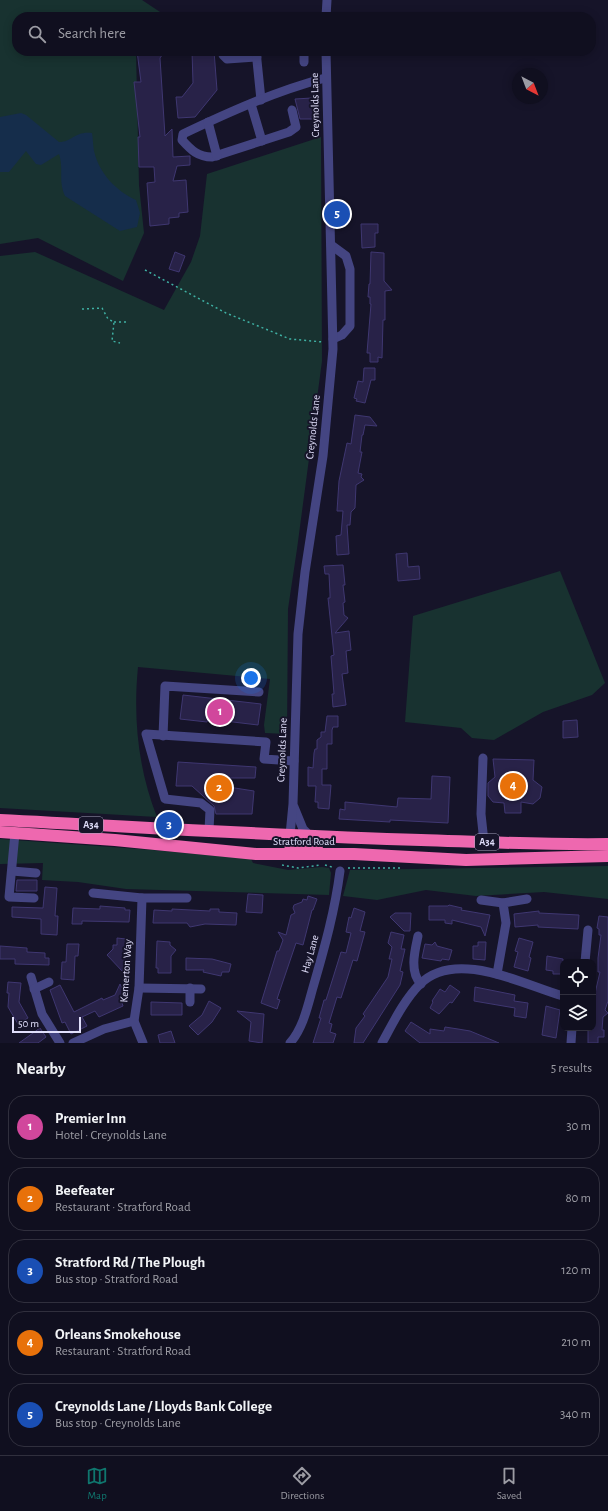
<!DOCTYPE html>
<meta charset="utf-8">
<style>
:root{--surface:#100f1f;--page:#191828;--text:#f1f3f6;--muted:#9c9ca4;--line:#302f3d;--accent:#0f766e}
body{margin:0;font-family:"Alegreya Sans",sans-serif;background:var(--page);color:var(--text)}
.controls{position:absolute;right:12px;bottom:12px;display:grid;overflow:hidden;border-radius:8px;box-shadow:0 2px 10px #0003}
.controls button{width:36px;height:36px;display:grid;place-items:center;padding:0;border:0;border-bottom:1px solid var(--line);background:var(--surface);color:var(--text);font:20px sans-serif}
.compass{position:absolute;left:512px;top:68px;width:36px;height:36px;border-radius:50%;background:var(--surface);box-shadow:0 2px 10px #0003;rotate:138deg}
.scale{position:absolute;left:12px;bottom:10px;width:69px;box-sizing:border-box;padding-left:4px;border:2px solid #e1dffb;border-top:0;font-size:11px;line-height:14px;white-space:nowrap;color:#e1dffb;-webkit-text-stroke:3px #161429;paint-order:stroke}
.you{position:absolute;left:251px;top:678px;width:14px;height:14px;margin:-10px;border:3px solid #fff;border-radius:50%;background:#1a73e8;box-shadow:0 0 0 6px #1a73e833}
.badge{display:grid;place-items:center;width:26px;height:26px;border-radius:50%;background:var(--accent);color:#fff;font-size:13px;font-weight:700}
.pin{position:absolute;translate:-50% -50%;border:2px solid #fff;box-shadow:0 1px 4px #0006}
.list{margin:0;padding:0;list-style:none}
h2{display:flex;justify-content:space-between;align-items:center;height:52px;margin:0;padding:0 16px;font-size:17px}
h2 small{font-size:13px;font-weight:400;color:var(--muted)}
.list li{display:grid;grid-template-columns:26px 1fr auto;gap:12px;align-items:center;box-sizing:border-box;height:64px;margin:0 8px 8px;padding:0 8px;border:1px solid var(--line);border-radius:16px}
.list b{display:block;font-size:15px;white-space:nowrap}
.list p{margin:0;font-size:13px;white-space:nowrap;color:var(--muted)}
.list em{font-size:13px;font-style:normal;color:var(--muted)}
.icon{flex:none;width:22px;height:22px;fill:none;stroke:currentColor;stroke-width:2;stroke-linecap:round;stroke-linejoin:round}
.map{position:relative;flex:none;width:608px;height:1043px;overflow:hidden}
.search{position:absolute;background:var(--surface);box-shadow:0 2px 10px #0003;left:12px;right:12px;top:12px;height:44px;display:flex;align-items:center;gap:10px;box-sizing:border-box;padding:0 14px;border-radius:16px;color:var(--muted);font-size:15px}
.sheet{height:412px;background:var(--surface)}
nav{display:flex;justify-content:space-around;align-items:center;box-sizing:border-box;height:56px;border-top:1px solid var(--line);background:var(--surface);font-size:11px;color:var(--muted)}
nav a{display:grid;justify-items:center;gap:2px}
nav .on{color:var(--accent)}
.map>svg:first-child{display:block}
.green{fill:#183230}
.water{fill:#152d4b}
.building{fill:#282248;stroke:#3f3771}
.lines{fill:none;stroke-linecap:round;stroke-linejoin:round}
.path{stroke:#3fb0a3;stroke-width:1.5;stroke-dasharray:2 3;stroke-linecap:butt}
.minor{stroke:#444582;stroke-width:9}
.highway{stroke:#ee68af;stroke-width:12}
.labels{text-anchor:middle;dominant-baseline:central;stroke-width:4;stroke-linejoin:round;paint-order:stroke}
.shield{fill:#161429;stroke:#a4a2bc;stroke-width:1}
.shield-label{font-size:10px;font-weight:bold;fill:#e1dffb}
.street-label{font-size:11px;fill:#e1dffb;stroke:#161429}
</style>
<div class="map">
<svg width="608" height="1043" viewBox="0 0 608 1043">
<rect width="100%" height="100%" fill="#161429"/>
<!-- green -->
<g class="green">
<path d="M0,0H142L166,16L17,17V51H136L139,185L144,233L123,281L38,238L0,244Z"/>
<path d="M321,137L322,361L297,549L288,609L287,734L265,733L264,725L270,679L138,667C133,718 138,769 157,817L0,808V256L35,252L164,310L191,262L200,236L207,174Z"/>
<path d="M560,571L605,683L592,695L543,712L494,740L472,738L461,728L405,722L413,616Z"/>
<path d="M0,839L153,850L251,859L253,863L288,870L322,867L329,868L331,873L329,895L126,889L78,882L42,880L43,863L0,864Z"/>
<path d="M608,866V899L544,892L476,896L426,890L377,900L343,896L350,870Z"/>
</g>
<!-- water -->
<path class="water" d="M21,113L26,115L59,142C73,142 74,131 92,133C93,139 93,146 94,151C99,173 116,191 136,200L140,213L137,227L120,231L65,196C58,180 64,169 59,154L41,165L36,164L26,151L9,172H0V117Z"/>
<!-- building -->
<g class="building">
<path d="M137,51H165L160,58L165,136L172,129L173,157L190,156V165L177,166L173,181L186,180L188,212L179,213V217L169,218V224L150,226L147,183L155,182L154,167H139L138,137H140L134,82H141Z"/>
<path d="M192,51H214L217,90L195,117L178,118L176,97H182L193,83Z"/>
<path d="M312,98H315L314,119H300L295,99Z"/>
<path d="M361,224H378V233H375V247L362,248Z"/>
<path d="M175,252L185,256L179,272L169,269Z"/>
<path d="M371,252L384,253V281L392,290L385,291V320H383L382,358L378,357V362H370V353H367L371,304H370V297H368L369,284H370Z"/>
<path d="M364,368H375V380H371L365,403L356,401L357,399L354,398L358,381L363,382Z"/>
<path d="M355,415L370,417L377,426L365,425L363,435H362L360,452H362L358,473L362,474L361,477L364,480L356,485L355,508L351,512L350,525H347L349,554L337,555L336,536L341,535L343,511H337L339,481L347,443L351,444Z"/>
<path d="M407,553L408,567L419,566L420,579L398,581L396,554Z"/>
<path d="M343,565L345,585H343L345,602L343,603L344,615L348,618L335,633L349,631L351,650L346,651L348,673L342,674L346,705L333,707L332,694H334L331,656L334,655L328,598H330V594L329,574H325L324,566Z"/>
<path d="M183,695L261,704L258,725L208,719L207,722L180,719Z"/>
<path d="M327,716H338V727H333L332,730V744H327V769H322V785H331L329,809L318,808V802H315L316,786H308V767L313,768L314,753L315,749H317V740L321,737V732H325Z"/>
<path d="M577,720L578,737L563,738V721Z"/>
<path d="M493,759L534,760L533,780L542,787L540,798L533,804L521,802V813H505L504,803L493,802L488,796V783L495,777Z"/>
<path d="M178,762L256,767L255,778H210L209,784L254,791L252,814H216L214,806L192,786H176Z"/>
<path d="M432,776L450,777L448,823L390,820V822L339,819L340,809L345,810V802L397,807L398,798L431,799Z"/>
<path d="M17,880H37V891H16Z"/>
<path d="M45,887L57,888L55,916H58L57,935L41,934V919L12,917V907L43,908Z"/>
<path d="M248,894L263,895L262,913L246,912Z"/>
<path d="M308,896L317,899L313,910H312L303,945L296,943L277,999L280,1000L277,1009L261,1003L277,951H279L283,940L278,932L286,935L291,915L295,913L293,908L294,905L302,902L303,899L307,900Z"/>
<path d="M449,905L462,908L461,910L490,915L485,936L481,927L452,920V924L445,923V920H429V906H448Z"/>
<path d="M100,906L125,908V910H130L129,922L82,921V924H72L73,908L100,909Z"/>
<path d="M354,908L365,912L360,931L365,932L357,961L353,960L341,998L337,997L329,1023L332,1024L330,1032L336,1034L333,1043H313L321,1018H319L324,1000H326L332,981L341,952L346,953L351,933L346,932L349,917L351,918Z"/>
<path d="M172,909L210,911V909H219V912L237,913L236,925L205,924L190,927L187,923H153L154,910L172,911Z"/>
<path d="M539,911V913L579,915L578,929L538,927V925L515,927L514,914Z"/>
<path d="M395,913H411L410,931H404L390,917Z"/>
<path d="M599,916L608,917V1001L605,1010L608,1013L603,1017L602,1030H604V1037H598V1043H588V1028H593V1002L600,972H598V958L601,935H599V929L597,928Z"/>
<path d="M391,932L404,935L401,949H405L400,971L403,972L400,985L363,1043H354L356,1028L365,1016L363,1014L388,977L392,959H389L392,947L388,943Z"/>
<path d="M117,938L126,939L123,972L107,955L113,949V945H117Z"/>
<path d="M519,938L533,942L529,957L531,958L528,971L514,967L518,952L515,951Z"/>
<path d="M157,941L170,942V945L176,950L171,956V973H158V968H156Z"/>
<path d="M435,942L437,946L452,950L449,960L442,959L441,961L422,958L425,944L432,945Z"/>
<path d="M478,942H486L485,960L473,959V946H478Z"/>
<path d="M67,944H79L78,956H75L74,980L61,979L62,962H66Z"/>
<path d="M0,946L27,948V952L45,953V958H49V965L15,964V959H0Z"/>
<path d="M547,956L563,959V974H553V971L546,970Z"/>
<path d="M186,958L212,959L231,964L229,972H222L221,976L203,972L204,970H186Z"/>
<path d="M8,982L21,983L19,1002L28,1018L18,1024L8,1007L9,993H7Z"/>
<path d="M120,984L128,1001L122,1003L123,1006L99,1017L95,1011L82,1017L87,1026L71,1034L65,1022L62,1023L50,990L60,985L74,1012L102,998L103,1000L115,995Z"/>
<path d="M450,985L460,992L452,1003L450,1002L439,1014L430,1008L433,1002L432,1001L440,989L445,992Z"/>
<path d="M475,987L515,995L514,1001L528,1003L526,1018L514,1016L515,1008L474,1001Z"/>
<path d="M209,1001L221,1008L212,1022L198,1035L189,1026L202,1015Z"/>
<path d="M151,1002L182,1003V1015H151Z"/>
<path d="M546,1006L560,1010L556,1038L542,1035Z"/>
<path d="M237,1011L264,1014L262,1043L249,1041L251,1022Z"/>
<path d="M411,1022L430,1034V1029L444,1031L445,1027L458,1029L470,1031L499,1043H420L405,1031Z"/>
<path d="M40,1028L46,1037L38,1043H19Z"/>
<path d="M171,1031L175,1043H160L158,1035Z"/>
</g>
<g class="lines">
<!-- path -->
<g class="path">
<path d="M145,270L226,313L290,339L323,342"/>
<path d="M82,309L102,308L108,319L114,322L112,341L120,343"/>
<path d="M114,322H128"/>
<path d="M282,865L298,868L321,865"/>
<path d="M325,865L332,867"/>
<path d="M348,868H400"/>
</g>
<!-- minor -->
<g class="minor">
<path d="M326,17L327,0"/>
<path d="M222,51L223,55L227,59L257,57"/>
<path d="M256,51L261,100"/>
<path d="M304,51V62"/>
<path d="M251,104L262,141"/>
<path d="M292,110L296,127L289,132L212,157C198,157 191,150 182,140L183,134C229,112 276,91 325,78"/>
<path d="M208,122L217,156"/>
<path d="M331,245L346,256L350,269V326L342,335L333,339"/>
<path d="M163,736L165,686L259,692"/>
<path d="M483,758L481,814L484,842"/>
<path d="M294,807L303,829L310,836"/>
<path d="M209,830L210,810L201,803L165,799L146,734L266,742L264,759L294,761"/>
<path d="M15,833L9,897L34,898"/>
<path d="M290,835L293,804L298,634L305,572L323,456L333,349L326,51"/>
<path d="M12,871L36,873"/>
<path d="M93,893L142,898"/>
<path d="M481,900L503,903"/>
<path d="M418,936C415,950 409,972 421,984"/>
<path d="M585,962L588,930"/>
<path d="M497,974L506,923L503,903L527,899"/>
<path d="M31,977L42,1014L60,1043"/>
<path d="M139,988L201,989"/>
<path d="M34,989L49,982"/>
<path d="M190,1002V988"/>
<path d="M73,1043L104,1029L134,1021"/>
<path d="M143,1043L134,1021L139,988L142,898H187"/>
<path d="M290,1043C304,1027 308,1004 314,984C325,946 335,910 340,871"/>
<path d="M382,1043C393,1023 404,1000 420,984C456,948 524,985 563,996"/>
<path d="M571,1043L572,1028"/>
</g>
<!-- highway -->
<g class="highway">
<path d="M0,820C141,827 281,836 421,840C484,842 546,845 608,844"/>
<path d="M0,832L115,840L256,854H354L466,860L608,856"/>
<path d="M290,845L317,848"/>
</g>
</g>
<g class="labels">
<!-- shield labels -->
<g class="shield">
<rect x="79" y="817" width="24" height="16" rx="3"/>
<rect x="475" y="834" width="24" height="16" rx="3"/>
</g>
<g class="shield-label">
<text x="91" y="825">A34</text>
<text x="487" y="842">A34</text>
</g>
<!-- street labels -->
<g class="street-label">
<text transform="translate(315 105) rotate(-91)">Creynolds Lane</text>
<text transform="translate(313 427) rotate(-84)">Creynolds Lane</text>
<text transform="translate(282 750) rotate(-88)">Creynolds Lane</text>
<text x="304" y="841">Stratford Road</text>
<text transform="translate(310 954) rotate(-74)">Hay Lane</text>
<text transform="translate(126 971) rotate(-86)">Kemerton Way</text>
</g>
</g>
</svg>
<div class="controls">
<button><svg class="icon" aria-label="locate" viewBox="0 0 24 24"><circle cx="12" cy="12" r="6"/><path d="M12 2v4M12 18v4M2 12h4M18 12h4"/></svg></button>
<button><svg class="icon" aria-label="layers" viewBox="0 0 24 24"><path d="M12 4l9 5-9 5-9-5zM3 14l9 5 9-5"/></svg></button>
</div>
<svg class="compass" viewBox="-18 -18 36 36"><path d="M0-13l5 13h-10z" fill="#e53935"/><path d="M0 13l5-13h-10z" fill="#9c9ca4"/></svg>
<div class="scale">50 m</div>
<div class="you"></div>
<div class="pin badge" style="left:220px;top:712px;background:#d1479c">1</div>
<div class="pin badge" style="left:219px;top:788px;background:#e8710a">2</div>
<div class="pin badge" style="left:169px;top:825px;background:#1a4fb4">3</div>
<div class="pin badge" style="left:513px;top:786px;background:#e8710a">4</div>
<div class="pin badge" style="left:337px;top:214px;background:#1a4fb4">5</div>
<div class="search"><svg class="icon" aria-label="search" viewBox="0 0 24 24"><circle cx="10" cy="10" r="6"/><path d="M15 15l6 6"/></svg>Search here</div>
</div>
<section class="sheet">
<h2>Nearby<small>5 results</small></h2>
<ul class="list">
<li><span class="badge" style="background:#d1479c">1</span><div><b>Premier Inn</b><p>Hotel · Creynolds Lane</p></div><em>30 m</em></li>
<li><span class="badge" style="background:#e8710a">2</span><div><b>Beefeater</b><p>Restaurant · Stratford Road</p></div><em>80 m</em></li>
<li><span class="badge" style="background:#1a4fb4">3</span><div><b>Stratford Rd / The Plough</b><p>Bus stop · Stratford Road</p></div><em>120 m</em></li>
<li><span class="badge" style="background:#e8710a">4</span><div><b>Orleans Smokehouse</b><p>Restaurant · Stratford Road</p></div><em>210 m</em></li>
<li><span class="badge" style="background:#1a4fb4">5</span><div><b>Creynolds Lane / Lloyds Bank College</b><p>Bus stop · Creynolds Lane</p></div><em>340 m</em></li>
</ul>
</section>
<nav>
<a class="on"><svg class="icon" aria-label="map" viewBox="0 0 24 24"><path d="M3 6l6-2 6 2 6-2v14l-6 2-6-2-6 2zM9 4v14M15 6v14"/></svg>Map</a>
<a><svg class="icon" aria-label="directions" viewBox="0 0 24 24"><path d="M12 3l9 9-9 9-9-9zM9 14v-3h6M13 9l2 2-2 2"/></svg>Directions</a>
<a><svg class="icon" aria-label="saved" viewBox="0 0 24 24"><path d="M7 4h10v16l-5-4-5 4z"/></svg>Saved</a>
</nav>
